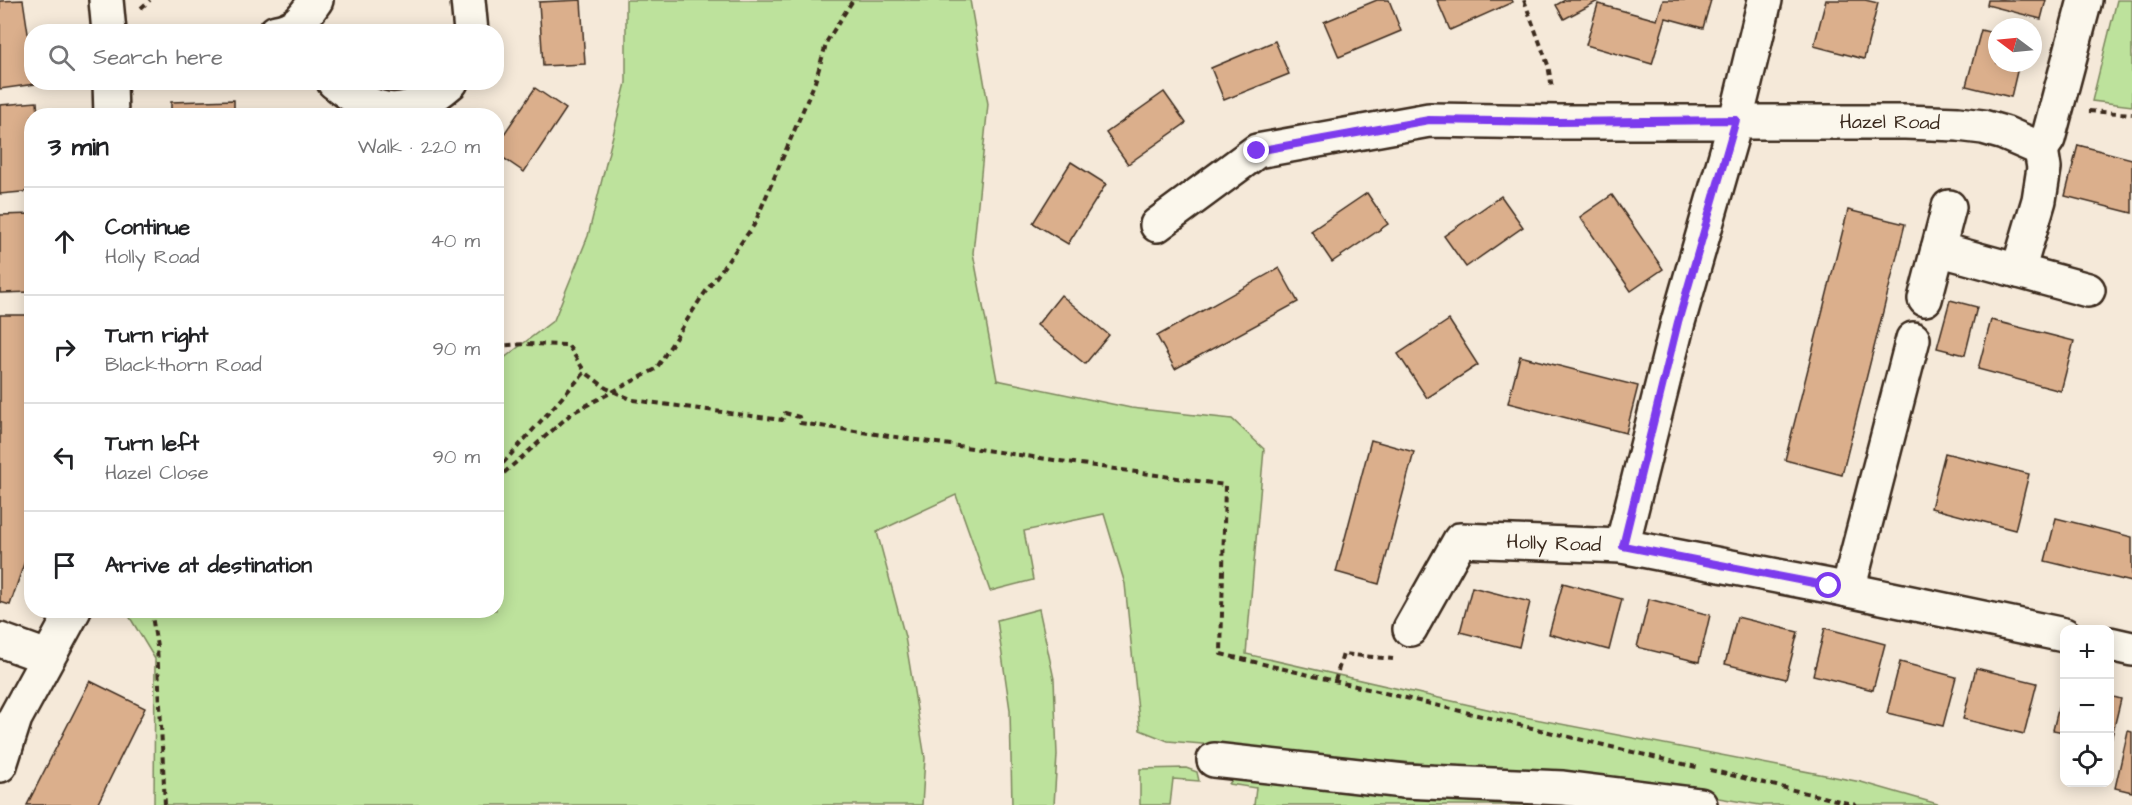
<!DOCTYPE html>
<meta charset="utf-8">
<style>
:root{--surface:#fff;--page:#f2f2f2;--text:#202124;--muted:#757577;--line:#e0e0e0}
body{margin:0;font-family:"Architects Daughter",sans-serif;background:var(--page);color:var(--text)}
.controls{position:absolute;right:18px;bottom:18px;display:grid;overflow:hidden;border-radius:12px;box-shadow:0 3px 15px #0003}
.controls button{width:54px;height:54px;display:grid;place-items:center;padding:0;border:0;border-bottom:2px solid var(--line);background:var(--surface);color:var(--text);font:30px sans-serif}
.compass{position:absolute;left:1988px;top:18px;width:54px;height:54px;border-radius:50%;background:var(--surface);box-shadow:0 3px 15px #0003;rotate:286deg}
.stop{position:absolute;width:18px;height:18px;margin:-14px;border:4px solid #7c3aed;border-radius:50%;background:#fff}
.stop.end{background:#7c3aed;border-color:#fff;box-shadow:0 2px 6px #0008}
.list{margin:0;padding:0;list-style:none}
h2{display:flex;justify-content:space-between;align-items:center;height:78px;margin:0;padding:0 24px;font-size:26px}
h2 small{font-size:20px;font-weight:400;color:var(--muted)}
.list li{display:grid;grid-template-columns:39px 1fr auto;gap:18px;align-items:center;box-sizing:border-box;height:108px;padding:0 24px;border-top:2px solid var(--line)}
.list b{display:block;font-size:22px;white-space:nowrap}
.list p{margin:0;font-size:20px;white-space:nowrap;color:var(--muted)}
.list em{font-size:20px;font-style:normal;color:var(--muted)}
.icon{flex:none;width:33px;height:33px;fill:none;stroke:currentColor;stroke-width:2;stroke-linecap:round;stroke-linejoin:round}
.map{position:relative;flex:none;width:2132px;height:805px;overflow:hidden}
.search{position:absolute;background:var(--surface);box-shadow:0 3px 15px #0003;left:24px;top:24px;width:480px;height:66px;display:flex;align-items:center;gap:15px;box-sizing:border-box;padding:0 21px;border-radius:24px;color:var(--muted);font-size:22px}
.panel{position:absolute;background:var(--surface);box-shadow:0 3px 15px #0003;left:24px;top:108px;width:480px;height:510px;border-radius:24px}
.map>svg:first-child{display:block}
.green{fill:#bde29c;stroke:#7c865d;stroke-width:1.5}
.building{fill:#dbaf8c;stroke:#3b2a1e;stroke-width:1.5}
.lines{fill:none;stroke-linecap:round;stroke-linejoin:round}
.minor-casing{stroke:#3b2a1e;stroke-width:38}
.path{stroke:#3b2a1e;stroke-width:4;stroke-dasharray:6 4.5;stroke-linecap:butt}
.minor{stroke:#fbf7ec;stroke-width:33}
.route{stroke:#7c3aed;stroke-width:8}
.labels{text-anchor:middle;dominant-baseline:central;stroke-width:4.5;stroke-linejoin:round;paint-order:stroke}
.street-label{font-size:20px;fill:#3b2a1e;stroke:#fbf7ec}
</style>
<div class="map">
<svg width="2132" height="805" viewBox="0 0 2132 805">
<rect width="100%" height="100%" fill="#f5e9d9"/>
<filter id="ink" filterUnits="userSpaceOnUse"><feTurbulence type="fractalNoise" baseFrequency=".0167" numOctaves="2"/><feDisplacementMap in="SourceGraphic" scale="12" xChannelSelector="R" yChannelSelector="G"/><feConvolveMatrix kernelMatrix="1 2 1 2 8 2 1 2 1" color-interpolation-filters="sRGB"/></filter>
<g filter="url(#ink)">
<!-- green -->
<g class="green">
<path d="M626,0H970L988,104L973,253L997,380L1131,408L1232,419L1264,449L1246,654L1509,714L1861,782L1941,805H1760L1618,781L1168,741L1140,730L1125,584L1104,514L1024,531L1033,580L990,591L956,495L877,532L905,637L925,758L922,805H154L155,659L126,611L496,610L497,359L504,358L554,320L588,236L626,83Z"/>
<path d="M2117,0H2132V106L2092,101Z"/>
<path d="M1039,609L1054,679L1057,755L1054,805H1012L1010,710L997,620Z"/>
<path d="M1186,768L1197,772L1199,781L1173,779L1170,805H1140V769Z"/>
<path d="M1237,773L1627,805H1254L1256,788L1229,784Z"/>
</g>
<!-- building -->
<g class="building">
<path d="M23,0L32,60V82H35V84L0,89V1Z"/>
<path d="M581,0L585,64L543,66L539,2Z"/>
<path d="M1377,0H1389L1401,31L1339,57L1324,22Z"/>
<path d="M1437,0H1512L1513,2L1450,30Z"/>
<path d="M1565,0H1598V1L1564,19L1556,5Z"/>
<path d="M1663,0H1711L1703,28L1666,18L1652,64L1586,45L1598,4L1657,20Z"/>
<path d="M1826,0H1865L1878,3L1864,59L1814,46Z"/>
<path d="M1988,0H2046L2041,19L1987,5Z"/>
<path d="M1981,30L1997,34V63H2019L2011,97L1966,86Z"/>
<path d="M1275,41L1289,74L1224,100L1211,68Z"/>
<path d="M535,88L566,109L524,172L496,153V146Z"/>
<path d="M1164,92L1186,123L1128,164L1106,133Z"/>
<path d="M234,100V116H171V102Z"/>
<path d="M37,102L38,116H32V191L0,194V105Z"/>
<path d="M2078,145L2132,159V213L2065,196Z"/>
<path d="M1071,162L1106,184L1068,244L1033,223Z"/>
<path d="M1367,193L1388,224L1332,262L1311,231Z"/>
<path d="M1612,195L1663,269L1631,291L1580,217Z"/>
<path d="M1501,196L1523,227L1466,267L1444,236Z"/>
<path d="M1848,210L1905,224L1842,475L1785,460Z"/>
<path d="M32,214V292L0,293V215Z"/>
<path d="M1279,268L1298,302L1175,369L1157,336Z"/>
<path d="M1061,295L1109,335L1085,364L1037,325Z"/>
<path d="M1950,300L1977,307L1965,355L1937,348Z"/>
<path d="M0,315H32V540L10,605L0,602Z"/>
<path d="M1449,320L1478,365L1427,398L1398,354Z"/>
<path d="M1991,320L2074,341L2061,391L1978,369Z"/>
<path d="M1520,356L1638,386L1626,433L1508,403Z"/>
<path d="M1371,440L1414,452L1379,584L1336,572Z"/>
<path d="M1945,453L2029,474L2015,530L1931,508Z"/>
<path d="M2056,518L2132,537V582L2045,561Z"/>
<path d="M1563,583L1622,599L1609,650L1549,634Z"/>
<path d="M1472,587L1530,602L1519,647L1460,632Z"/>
<path d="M1649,599L1710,615L1699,662L1637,647Z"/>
<path d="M1737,617L1798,632L1786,679L1725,664Z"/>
<path d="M1825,628L1885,644L1873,690L1813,675Z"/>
<path d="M1900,662L1956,677L1943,726L1887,713Z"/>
<path d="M1976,668L2037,683L2024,734L1963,719Z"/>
<path d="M90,681L145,708L97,805H27Z"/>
<path d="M2064,685V732L2053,730Z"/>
<path d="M2110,696L2121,699L2110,744Z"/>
<path d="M2128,731L2132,732V792L2115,788Z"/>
</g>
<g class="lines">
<!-- minor casing -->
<g class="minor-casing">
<g id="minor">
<path d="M106,0L109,32"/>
<path d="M468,0L471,32"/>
<path d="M276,32C297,29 304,17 316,0"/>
<path d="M110,82L111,116"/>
<path d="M334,82C379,118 407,120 451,82"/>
<path id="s1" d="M1157,225L1257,151L1429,120L1557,122H1905L1958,124L1983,127L2004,133L2041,149L2048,139L2085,0"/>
<path d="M1938,249L2088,290"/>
<path d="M2018,271L2039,200L2044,168L2041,149"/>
<path d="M1925,299L1949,207"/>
<path d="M1622,546L1678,322L1736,120L1765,0"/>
<path d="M1848,590L1913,339"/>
<path id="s2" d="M1410,629L1460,540L1622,546L1829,586L2064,635"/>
<path d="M0,640L47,657"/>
<path d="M2110,644L2132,649"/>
<path d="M1214,760L1404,781L1563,788L1700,805"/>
<path d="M0,765L15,718L74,610"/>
</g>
</g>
<!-- path -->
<g class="path">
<path d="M1524,0L1548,65L1552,88"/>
<path d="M141,8L150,0"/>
<path d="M2089,111L2132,114"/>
<path d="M496,346L525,344L568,345L585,372"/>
<path d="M496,471L585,372L606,388L633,400L782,420L785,413L799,417L800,423L1225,485L1221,654L1700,768"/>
<path d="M496,480L572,413L656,369L701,298L754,225L815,82L827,41L853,0"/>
<path d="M151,610L157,646L165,805"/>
<path d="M1335,681L1343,654L1393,659"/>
<path d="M1710,770L1856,805"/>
</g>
<!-- minor -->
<use href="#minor" class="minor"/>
</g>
</g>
<g class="lines" filter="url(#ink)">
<!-- route -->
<path class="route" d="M1257,151L1429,120L1557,122L1736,120L1678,322L1623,546L1829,586"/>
</g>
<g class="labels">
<!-- street labels -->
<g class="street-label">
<text stroke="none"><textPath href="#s1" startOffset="760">Hazel Road</textPath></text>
<text stroke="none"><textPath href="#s2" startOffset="196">Holly Road</textPath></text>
</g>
</g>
</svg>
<div class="controls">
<button>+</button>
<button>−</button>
<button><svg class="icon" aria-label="locate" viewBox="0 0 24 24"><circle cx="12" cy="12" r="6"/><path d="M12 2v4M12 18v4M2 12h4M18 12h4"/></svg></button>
</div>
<svg class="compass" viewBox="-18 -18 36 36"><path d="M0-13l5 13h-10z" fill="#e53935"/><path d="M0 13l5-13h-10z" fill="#757577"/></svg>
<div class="stop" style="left:1829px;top:586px"></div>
<div class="stop end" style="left:1257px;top:151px"></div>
<div class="search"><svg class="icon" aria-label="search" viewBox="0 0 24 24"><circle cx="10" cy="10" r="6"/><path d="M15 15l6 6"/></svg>Search here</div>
<section class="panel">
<h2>3 min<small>Walk · 220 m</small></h2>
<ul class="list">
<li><svg class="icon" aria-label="ahead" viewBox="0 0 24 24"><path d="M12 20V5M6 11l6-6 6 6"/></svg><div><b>Continue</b><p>Holly Road</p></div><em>40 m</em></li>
<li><svg class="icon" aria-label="right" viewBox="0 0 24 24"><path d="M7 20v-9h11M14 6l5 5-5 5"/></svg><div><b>Turn right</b><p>Blackthorn Road</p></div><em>90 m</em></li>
<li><svg class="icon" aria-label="left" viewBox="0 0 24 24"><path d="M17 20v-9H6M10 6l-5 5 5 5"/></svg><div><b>Turn left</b><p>Hazel Close</p></div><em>90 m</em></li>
<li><svg class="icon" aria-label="arrive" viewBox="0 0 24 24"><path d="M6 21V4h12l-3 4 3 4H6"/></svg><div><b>Arrive at destination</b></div></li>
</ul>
</section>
</div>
